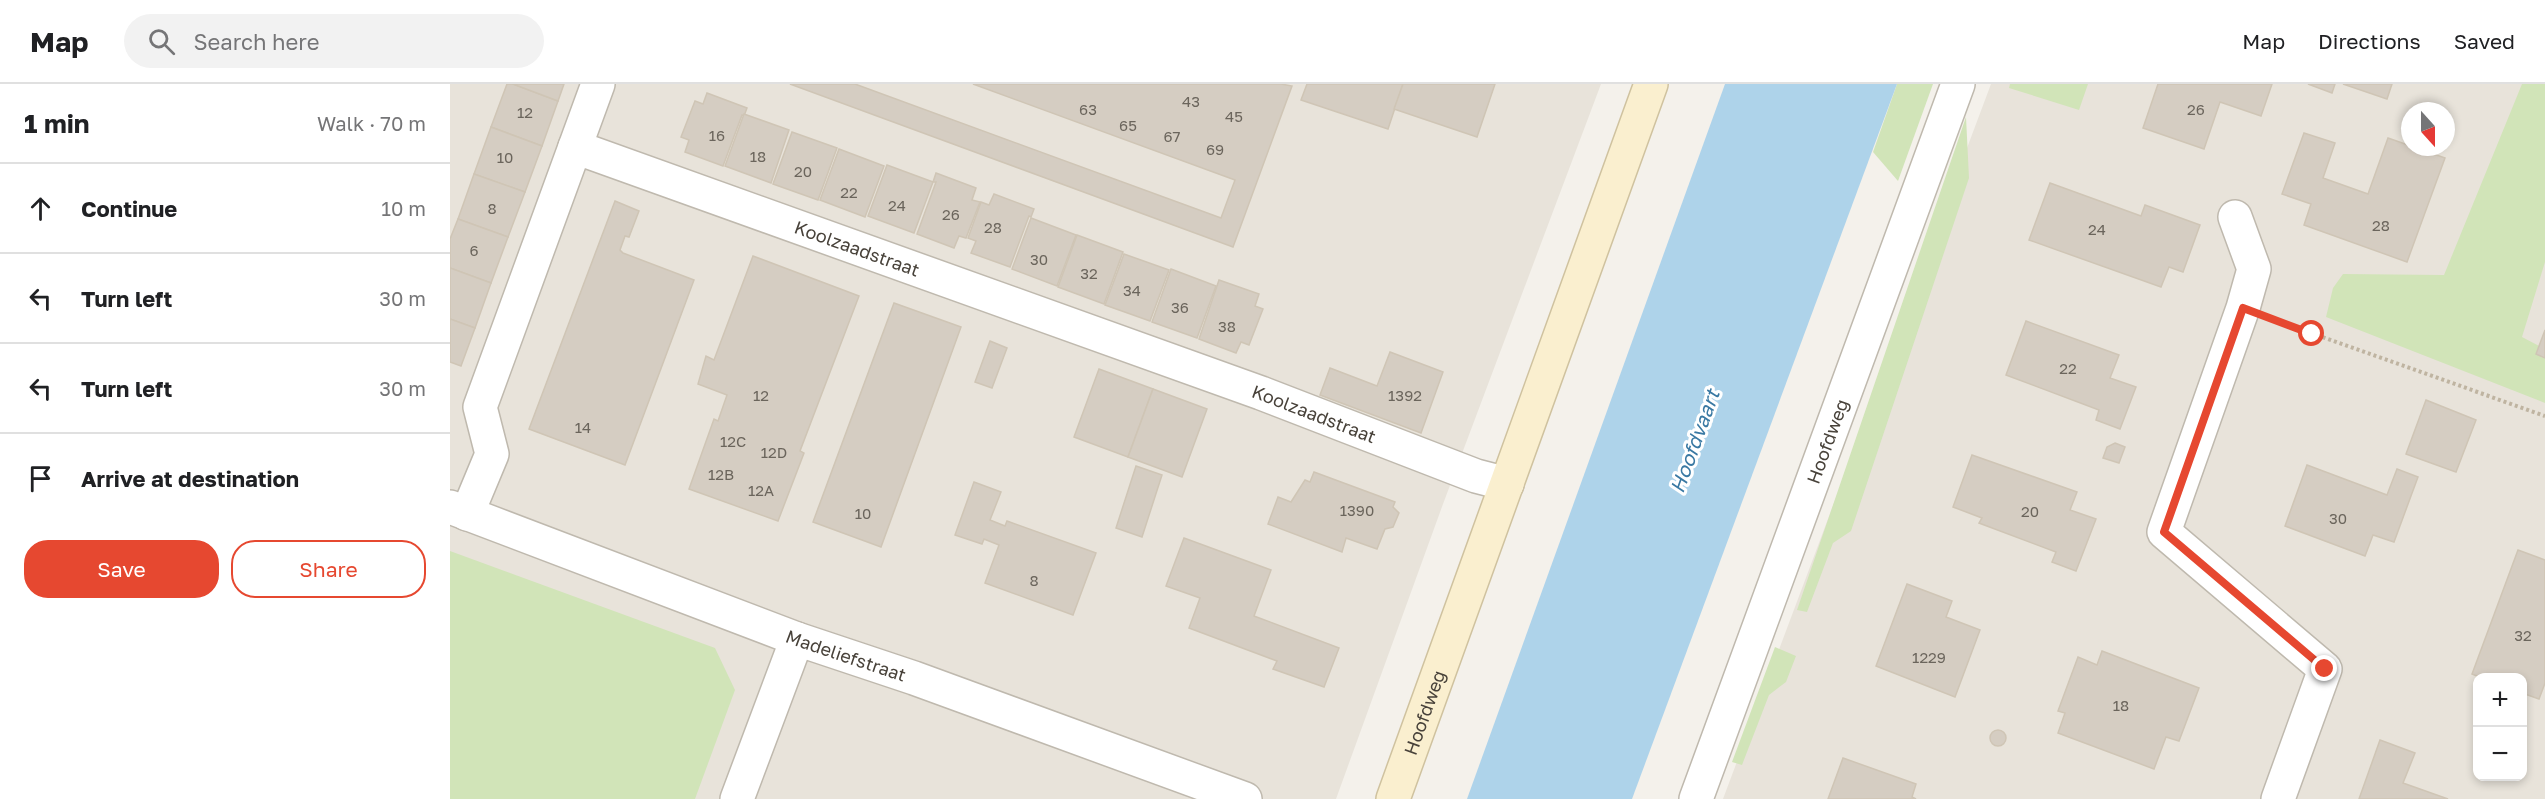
<!DOCTYPE html>
<meta charset="utf-8">
<style>
:root{--surface:#fff;--page:#f2f2f2;--text:#202124;--muted:#757577;--line:#e0e0e0;--accent:#e64830}
body{margin:0;font-family:"Golos Text",sans-serif;background:var(--page);color:var(--text)}
.controls{position:absolute;right:18px;bottom:18px;display:grid;overflow:hidden;border-radius:12px;box-shadow:0 3px 9px #0003}
.controls button{width:54px;height:54px;display:grid;place-items:center;padding:0;border:0;border-bottom:2px solid var(--line);background:var(--surface);color:var(--text);font:30px sans-serif}
.compass{position:absolute;left:1951px;top:18px;width:54px;height:54px;border-radius:50%;background:var(--surface);box-shadow:0 3px 9px #0003;rotate:159deg}
.stop{position:absolute;width:18px;height:18px;margin:-14px;border:4px solid #e64830;border-radius:50%;background:#fff}
.stop.end{background:#e64830;border-color:#fff;box-shadow:0 2px 6px #0008}
.list{margin:0;padding:0;list-style:none}
h2{display:flex;justify-content:space-between;align-items:center;height:78px;margin:0;padding:0 24px;font-size:26px}
h2 small{font-size:20px;font-weight:400;color:var(--muted)}
.list li{display:grid;grid-template-columns:39px 1fr auto;gap:18px;align-items:center;box-sizing:border-box;height:90px;padding:0 24px;border-top:2px solid var(--line)}
.list b{display:block;font-size:22px;white-space:nowrap}
.list em{font-size:20px;font-style:normal;color:var(--muted)}
.actions{display:flex;gap:12px;padding:18px 24px}
.actions a{flex:1;padding:14px 0;border:2px solid var(--accent);border-radius:24px;text-align:center;font-size:21px;color:var(--accent)}
.actions .main{background:var(--accent);color:#fff}
.icon{flex:none;width:33px;height:33px;fill:none;stroke:currentColor;stroke-width:2;stroke-linecap:round;stroke-linejoin:round}
.map{position:relative;flex:none;width:2095px;height:715px;overflow:hidden}
header{display:flex;align-items:center;gap:36px;box-sizing:border-box;height:84px;padding:0 30px;background:var(--surface);border-bottom:2px solid var(--line)}
header strong{font-size:28px}
nav{display:flex;gap:33px;margin-inline-start:auto;font-size:21px}
.search{width:420px;height:54px;background:var(--page);display:flex;align-items:center;gap:15px;box-sizing:border-box;padding:0 21px;border-radius:33px;color:var(--muted);font-size:22px}
main{display:flex}
aside{flex:1;background:var(--surface)}
.map>svg:first-child{display:block}
.residential{fill:#e8e3da;fill-rule:evenodd}
.green{fill:#d1e4b8}
.water{fill:#aed3ea}
.building{fill:#d5cdc2;stroke:#cfc5b5;stroke-width:1.5}
.lines{fill:none;stroke-linecap:round;stroke-linejoin:round}
.street-casing{stroke:#bfb9ae;stroke-width:36}
.secondary-casing{stroke:#cfc29f;stroke-width:36}
.path{stroke:#bfb4a1;stroke-width:4;stroke-dasharray:3 3;stroke-linecap:butt}
.street{stroke:#fff;stroke-width:33}
.secondary{stroke:#faefcf;stroke-width:33}
.route{stroke:#e64830;stroke-width:8}
.labels{text-anchor:middle;dominant-baseline:central;stroke-width:6;stroke-linejoin:round;paint-order:stroke}
.number-label{font-size:15px;fill:#6b655c}
.street-label{font-size:18px;fill:#48423a;stroke:#fff}
.water-label{font-size:20px;font-style:italic;fill:#3a79a3;stroke:#fff}
</style>
<header>
<strong>Map</strong>
<div class="search"><svg class="icon" aria-label="search" viewBox="0 0 24 24"><circle cx="10" cy="10" r="6"/><path d="M15 15l6 6"/></svg>Search here</div>
<nav><a>Map</a><a>Directions</a><a>Saved</a></nav>
</header>
<main>
<aside>
<h2>1 min<small>Walk · 70 m</small></h2>
<ul class="list">
<li><svg class="icon" aria-label="ahead" viewBox="0 0 24 24"><path d="M12 20V5M6 11l6-6 6 6"/></svg><div><b>Continue</b></div><em>10 m</em></li>
<li><svg class="icon" aria-label="left" viewBox="0 0 24 24"><path d="M17 20v-9H6M10 6l-5 5 5 5"/></svg><div><b>Turn left</b></div><em>30 m</em></li>
<li><svg class="icon" aria-label="left" viewBox="0 0 24 24"><path d="M17 20v-9H6M10 6l-5 5 5 5"/></svg><div><b>Turn left</b></div><em>30 m</em></li>
<li><svg class="icon" aria-label="arrive" viewBox="0 0 24 24"><path d="M6 21V4h12l-3 4 3 4H6"/></svg><div><b>Arrive at destination</b></div></li>
</ul>
<div class="actions"><a class="main">Save</a><a>Share</a></div>
</aside>
<div class="map">
<svg width="2095" height="715" viewBox="0 0 2095 715">
<rect width="100%" height="100%" fill="#f4f1eb"/>
<!-- residential -->
<g class="residential">
<path d="M0,0H1151L993,420L886,715H0Z"/>
<path d="M1541,0H2095V715H1273ZM1960,27H1996V63H1960ZM2028,594H2072V692H2028Z"/>
</g>
<!-- green -->
<g class="green">
<path d="M1447,0H1483L1448,97L1423,68Z"/>
<path d="M1560,0H1638L1629,26L1559,4Z"/>
<path d="M2072,0H2095V178L2072,253L2095,265V319L1876,233L1883,204L1893,190L1994,191Z"/>
<path d="M1516,33L1519,94L1401,447L1383,459L1357,528L1347,526Z"/>
<path d="M0,467L265,564L285,606L245,715H0Z"/>
<path d="M1325,563L1346,572L1336,598L1319,611L1292,681L1282,678Z"/>
</g>
<!-- water -->
<path class="water" d="M1275,0H1447L1182,715H1017Z"/>
<!-- building -->
<g class="building">
<path d="M57,0H63L108,17L92,62L41,43Z"/>
<path d="M63,0H114L108,17Z"/>
<path d="M340,0H405L771,134L785,96L523,0H831L842,2L783,163Z"/>
<path d="M857,0H953L938,45L851,16Z"/>
<path d="M953,0H1045L1027,53L944,25Z"/>
<path d="M1708,0H1822L1811,32L1770,18L1754,65L1693,44Z"/>
<path d="M1858,0H1885L1882,9Z"/>
<path d="M1893,0H1942L1937,15Z"/>
<path d="M257,9L297,24L294,32L292,31L273,82L235,68L239,56L231,53L245,17L253,20Z"/>
<path d="M294,30L339,46L321,99L275,82Z"/>
<path d="M41,43L92,62L75,108L24,90Z"/>
<path d="M342,48L387,64L368,116L323,100Z"/>
<path d="M1854,49L1885,59L1873,94L1918,110L1938,54L1995,74L1957,178L1854,141L1861,120L1832,110Z"/>
<path d="M389,65L434,82L415,133L370,116Z"/>
<path d="M437,81L483,98L464,149L418,132Z"/>
<path d="M486,89L526,104L522,116L530,118L516,154L509,152L504,164L467,150L486,98H483Z"/>
<path d="M24,90L75,108L58,153L8,135Z"/>
<path d="M1600,99L1691,132L1695,121L1750,141L1733,188L1719,183L1711,203L1579,156Z"/>
<path d="M544,110L584,125L581,133L579,132L560,183L521,169L526,157L518,154L531,118L539,121Z"/>
<path d="M165,117L189,127L179,153L175,152L170,166L173,169L244,196L175,381L79,345Z"/>
<path d="M581,134L626,151L607,202L562,185Z"/>
<path d="M8,135L58,153L41,199L0,184V155Z"/>
<path d="M627,151L673,168L654,220L608,203Z"/>
<path d="M674,170L719,186L700,237L655,221Z"/>
<path d="M303,172L409,212L350,367L354,369L328,437L239,405L264,335L268,337L277,311L248,300L256,272L264,276Z"/>
<path d="M0,184L41,199L25,244L0,235Z"/>
<path d="M721,185L766,202L747,254L702,238Z"/>
<path d="M769,196L809,210L805,222L813,225L799,261L791,258L786,269L749,255Z"/>
<path d="M444,219L511,243L431,463L363,438Z"/>
<path d="M0,235L25,244L11,282L0,278Z"/>
<path d="M1576,237L1669,271L1660,294L1686,303L1670,345L1646,336L1649,326L1556,291Z"/>
<path d="M2095,246V274L2086,270Z"/>
<path d="M540,257L557,264L542,304L525,298Z"/>
<path d="M940,268L993,288L971,349L870,311L880,284L927,302Z"/>
<path d="M649,285L703,305L678,373L624,353Z"/>
<path d="M703,305L757,325L732,393L678,373Z"/>
<path d="M1976,316L2026,336L2006,388L1956,370Z"/>
<path d="M1665,359L1675,363L1669,379L1653,374L1657,363Z"/>
<path d="M1522,371L1627,408L1620,426L1646,435L1626,487L1602,478L1606,468L1529,439L1532,434L1503,423Z"/>
<path d="M1857,381L1937,411L1947,385L1968,393L1944,458L1923,451L1915,472L1835,442Z"/>
<path d="M686,382L712,391L692,453L666,444Z"/>
<path d="M864,388L945,418L943,423L949,429L943,443L935,445L927,465L896,454L892,468L818,440L828,413L841,418L855,396L860,398Z"/>
<path d="M524,398L551,408L540,436L555,442L557,437L646,469L623,531L535,499L549,461L534,455L532,460L505,451Z"/>
<path d="M734,454L821,486L804,532L889,564L874,603L823,585L827,577L739,544L750,514L716,502Z"/>
<path d="M2068,466L2095,476V599L2089,615L2072,609V594H2032L2022,590Z"/>
<path d="M1457,500L1502,517L1496,533L1530,546L1505,613L1426,582Z"/>
<path d="M1652,567L1749,604L1729,657L1716,653L1704,685L1608,649L1615,629L1608,627L1628,573L1647,581Z"/>
<circle cx="1548" cy="654" r="8"/>
<path d="M1930,656L1965,669L1953,699L1998,715H1909Z"/>
<path d="M1393,674L1466,700L1462,713L1466,715H1378Z"/>
</g>
<g class="lines">
<!-- street casing -->
<g class="street-casing">
<g id="street">
<path d="M125,63L148,0"/>
<path d="M1785,133L1804,185L1793,224L1714,448L1875,585L1828,715"/>
<path id="s1" d="M0,423L347,555L464,594L795,715"/>
<path id="s2" d="M17,430L42,370L30,323L125,63L811,309L1026,392L1057,400"/>
<path d="M287,715L347,555"/>
<path id="s3" d="M1246,715L1508,0"/>
</g>
</g>
<!-- secondary casing -->
<g class="secondary-casing">
<g id="secondary">
<path id="s4" d="M943,715L1201,0"/>
</g>
</g>
<!-- path -->
<path class="path" d="M1833,239L2095,332"/>
<!-- street -->
<use href="#street" class="street"/>
<!-- secondary -->
<use href="#secondary" class="secondary"/>
</g>
<g class="lines">
<!-- route -->
<path class="route" d="M1862,250L1793,224L1714,448L1875,585"/>
</g>
<g class="labels">
<!-- number labels -->
<g class="number-label">
<text x="741" y="17">43</text>
<text x="638" y="25">63</text>
<text x="1746" y="25">26</text>
<text x="75" y="28">12</text>
<text x="784" y="32">45</text>
<text x="678" y="41">65</text>
<text x="267" y="51">16</text>
<text x="722" y="52">67</text>
<text x="765" y="65">69</text>
<text x="308" y="72">18</text>
<text x="55" y="73">10</text>
<text x="353" y="87">20</text>
<text x="399" y="108">22</text>
<text x="447" y="121">24</text>
<text x="42" y="124">8</text>
<text x="501" y="130">26</text>
<text x="1931" y="141">28</text>
<text x="543" y="143">28</text>
<text x="1647" y="145">24</text>
<text x="24" y="166">6</text>
<text x="589" y="175">30</text>
<text x="639" y="189">32</text>
<text x="682" y="206">34</text>
<text x="730" y="223">36</text>
<text x="777" y="242">38</text>
<text x="1618" y="284">22</text>
<text x="311" y="311">12</text>
<text x="955" y="311">1392</text>
<text x="133" y="343">14</text>
<text x="283" y="357">12C</text>
<text x="324" y="368">12D</text>
<text x="271" y="390">12B</text>
<text x="311" y="406">12A</text>
<text x="907" y="426">1390</text>
<text x="1580" y="427">20</text>
<text x="413" y="429">10</text>
<text x="1888" y="434">30</text>
<text x="584" y="496">8</text>
<text x="2073" y="551">32</text>
<text x="1479" y="573">1229</text>
<text x="1671" y="621">18</text>
</g>
<!-- street labels -->
<g class="street-label">
<text stroke="none"><textPath href="#s2" startOffset="690">Koolzaadstraat</textPath></text>
<text stroke="none"><textPath href="#s2" startOffset="1176">Koolzaadstraat</textPath></text>
<text stroke="none"><textPath href="#s3" startOffset="381">Hoofdweg</textPath></text>
<text stroke="none"><textPath href="#s1" startOffset="423">Madeliefstraat</textPath></text>
<text stroke="none"><textPath href="#s4" startOffset="92">Hoofdweg</textPath></text>
</g>
<!-- water labels -->
<g class="water-label">
<text transform="translate(1244 357) rotate(-70)">Hoofdvaart</text>
</g>
</g>
</svg>
<div class="controls">
<button>+</button>
<button>−</button>
</div>
<svg class="compass" viewBox="-18 -18 36 36"><path d="M0-13l5 13h-10z" fill="#e53935"/><path d="M0 13l5-13h-10z" fill="#757577"/></svg>
<div class="stop" style="left:1862px;top:250px"></div>
<div class="stop end" style="left:1875px;top:585px"></div>
</div>
</main>
